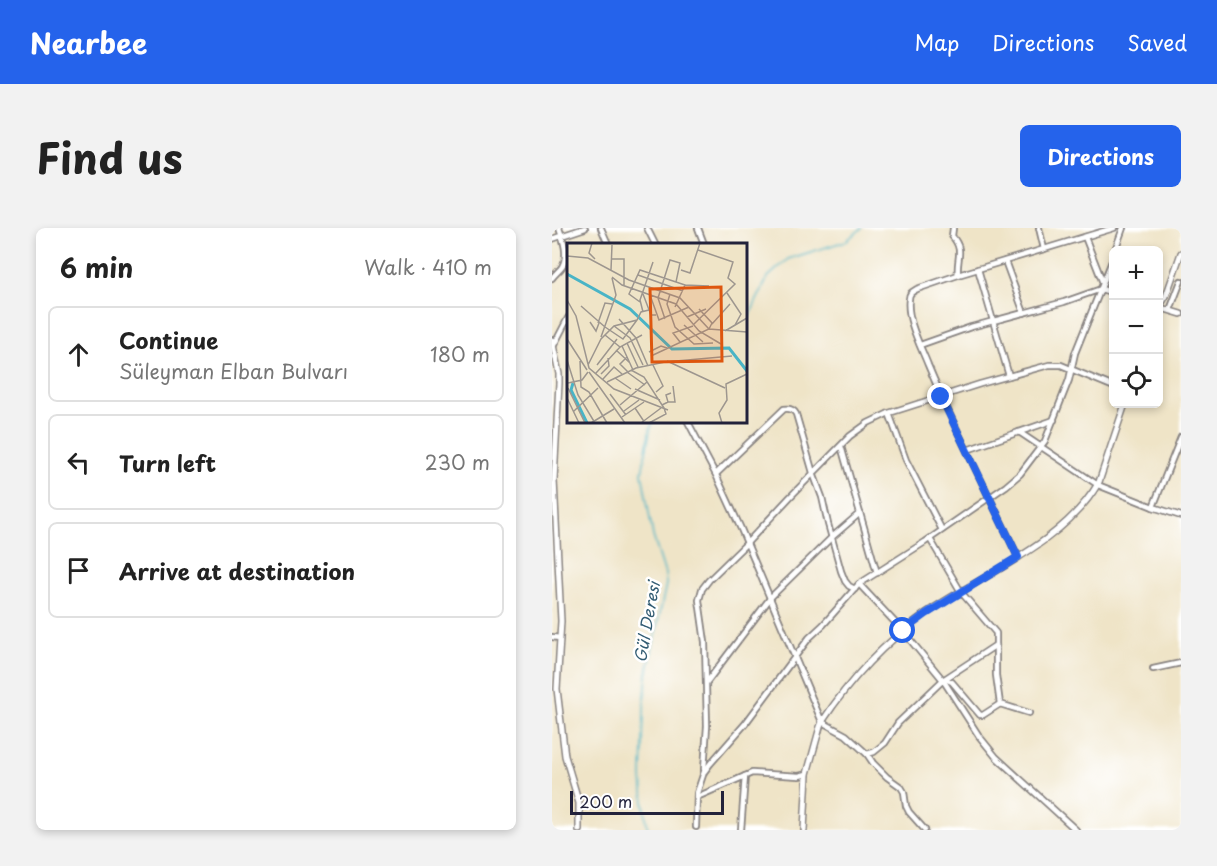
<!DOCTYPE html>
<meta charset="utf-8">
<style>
:root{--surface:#fff;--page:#f2f2f2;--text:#222;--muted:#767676;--line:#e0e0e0;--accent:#2563eb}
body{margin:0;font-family:"Playpen Sans",sans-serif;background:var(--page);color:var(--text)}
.controls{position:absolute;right:18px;top:18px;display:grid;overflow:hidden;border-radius:9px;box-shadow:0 3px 9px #0003}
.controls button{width:54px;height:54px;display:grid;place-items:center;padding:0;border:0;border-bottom:2px solid var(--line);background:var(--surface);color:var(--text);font:30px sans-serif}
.scale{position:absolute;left:18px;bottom:15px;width:154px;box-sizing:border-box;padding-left:6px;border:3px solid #22223b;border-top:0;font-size:16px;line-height:21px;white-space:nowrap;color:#22223b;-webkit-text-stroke:4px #fff;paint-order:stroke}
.stop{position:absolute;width:18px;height:18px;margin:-14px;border:4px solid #2563eb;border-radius:50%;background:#fff}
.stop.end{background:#2563eb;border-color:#fff;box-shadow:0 2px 6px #0008}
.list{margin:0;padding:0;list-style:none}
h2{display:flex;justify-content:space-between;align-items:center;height:78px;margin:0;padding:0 24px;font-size:26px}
h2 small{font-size:20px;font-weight:400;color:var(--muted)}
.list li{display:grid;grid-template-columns:39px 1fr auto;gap:18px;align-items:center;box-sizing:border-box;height:96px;margin:0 12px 12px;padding:0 12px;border:2px solid var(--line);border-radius:9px}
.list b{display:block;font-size:22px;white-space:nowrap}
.list p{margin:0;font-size:20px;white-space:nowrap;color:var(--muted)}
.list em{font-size:20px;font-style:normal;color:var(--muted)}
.icon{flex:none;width:33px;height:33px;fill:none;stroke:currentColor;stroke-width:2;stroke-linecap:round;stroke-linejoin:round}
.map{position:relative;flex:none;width:629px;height:602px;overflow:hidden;border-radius:9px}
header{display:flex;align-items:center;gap:36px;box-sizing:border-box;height:84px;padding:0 30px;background:var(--accent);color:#fff}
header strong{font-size:28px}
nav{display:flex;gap:33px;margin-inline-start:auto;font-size:21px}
.intro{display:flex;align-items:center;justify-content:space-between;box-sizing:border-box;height:144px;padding:0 36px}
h1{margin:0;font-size:42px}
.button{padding:15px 27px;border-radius:9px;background:var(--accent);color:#fff;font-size:21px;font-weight:700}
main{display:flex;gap:36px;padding:0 36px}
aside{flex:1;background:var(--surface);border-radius:9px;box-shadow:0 3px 9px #0003}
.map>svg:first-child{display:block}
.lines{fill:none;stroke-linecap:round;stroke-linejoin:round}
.stream{stroke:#49b4c6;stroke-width:1.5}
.minor-casing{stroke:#888381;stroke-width:8}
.tertiary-casing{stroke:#888381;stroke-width:8}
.minor{stroke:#fff;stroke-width:4.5}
.tertiary{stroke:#fff;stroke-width:5}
.route{stroke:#2563eb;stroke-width:8}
.labels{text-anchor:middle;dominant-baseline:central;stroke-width:5;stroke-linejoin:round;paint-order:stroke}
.water-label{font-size:16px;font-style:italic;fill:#325c73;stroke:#fff}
.inset-river{fill:none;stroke:#49b4c6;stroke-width:3}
.inset-road{fill:none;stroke:#9d968f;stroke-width:1.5}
.view{fill:#de560e;fill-opacity:0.15;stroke:#de560e;stroke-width:3}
.inset-edge{fill:none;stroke:#22223b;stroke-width:3}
</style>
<header>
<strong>Nearbee</strong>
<nav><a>Map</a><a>Directions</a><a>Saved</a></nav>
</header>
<div class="intro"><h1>Find us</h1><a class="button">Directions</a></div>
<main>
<aside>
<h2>6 min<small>Walk · 410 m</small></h2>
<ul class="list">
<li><svg class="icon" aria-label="ahead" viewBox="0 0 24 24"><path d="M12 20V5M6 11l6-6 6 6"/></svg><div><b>Continue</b><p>Süleyman Elban Bulvarı</p></div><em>180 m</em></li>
<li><svg class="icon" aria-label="left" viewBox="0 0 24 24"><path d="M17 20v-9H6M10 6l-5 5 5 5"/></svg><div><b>Turn left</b></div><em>230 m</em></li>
<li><svg class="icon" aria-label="arrive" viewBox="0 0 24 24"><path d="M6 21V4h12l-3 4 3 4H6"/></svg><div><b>Arrive at destination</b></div></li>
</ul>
</aside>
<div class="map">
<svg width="629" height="602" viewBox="0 0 629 602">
<rect width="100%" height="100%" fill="#fff"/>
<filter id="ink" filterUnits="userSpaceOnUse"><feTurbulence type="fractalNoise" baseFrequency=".0167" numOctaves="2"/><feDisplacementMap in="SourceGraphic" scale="12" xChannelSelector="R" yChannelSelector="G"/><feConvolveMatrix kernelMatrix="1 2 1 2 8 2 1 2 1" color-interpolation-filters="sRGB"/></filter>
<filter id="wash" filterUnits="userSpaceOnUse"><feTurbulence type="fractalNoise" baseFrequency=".008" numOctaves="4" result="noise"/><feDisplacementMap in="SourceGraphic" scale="24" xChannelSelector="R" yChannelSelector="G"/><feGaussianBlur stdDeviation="1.35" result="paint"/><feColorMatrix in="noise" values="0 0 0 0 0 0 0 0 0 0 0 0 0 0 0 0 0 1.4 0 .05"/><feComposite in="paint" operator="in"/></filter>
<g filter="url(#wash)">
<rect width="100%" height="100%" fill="#efe4c7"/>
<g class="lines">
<!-- stream -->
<g class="stream">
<path d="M194,95L216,49L236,31L294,13L310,0"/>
<path d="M96,602L92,576L90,548L92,482L95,446L114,356L113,346L101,308L90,245L98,201L101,194"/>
</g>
</g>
</g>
<g filter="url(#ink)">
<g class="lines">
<!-- minor casing -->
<g class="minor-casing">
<g id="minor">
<path d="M49,0L56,16"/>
<path d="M95,0L103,16"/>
<path d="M146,0L152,16"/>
<path d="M401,0L400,8C413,23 404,30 406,47"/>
<path d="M487,0L492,21"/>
<path d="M533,9L551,55"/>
<path d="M0,11L33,0"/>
<path d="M563,22L571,0"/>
<path d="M453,33L472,85"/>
<path d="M426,41L457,148"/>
<path d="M0,50C3,46 7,43 10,39C17,27 11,11 7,0"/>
<path d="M606,79L629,86"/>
<path d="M618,82L629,53"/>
<path d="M2,117L16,90"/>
<path d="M368,117L419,99L512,74L549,61L562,65"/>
<path d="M337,185L354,232L390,302"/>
<path d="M136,194L165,249L189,301L270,494L294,507L315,526L322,524L333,515L346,495L391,452L444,417"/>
<path d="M467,204L546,257L601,279L629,288"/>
<path d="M289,218L325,345"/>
<path d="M415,222L502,192"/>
<path d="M164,246L232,181C238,180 242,182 244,186L261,245L270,269L276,296L289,343L293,353L297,358L303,361"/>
<path d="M601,279L629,209"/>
<path d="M378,311L409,364L444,405V447L448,476"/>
<path d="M466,329C436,265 403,202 376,137C369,119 354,91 357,71C357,65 360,64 365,61L406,47L562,0"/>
<path d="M307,356L351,403L391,452L427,508L444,529L524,602"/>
<path d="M0,409L8,410"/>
<path d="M601,441L629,435"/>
<path d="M393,451L400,454L428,487H431L448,476"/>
<path d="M155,454L219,369L279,310L308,285"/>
<path d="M448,476L477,485"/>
<path d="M315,526L321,535L335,549L349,559L352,564L354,578L357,584L373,602"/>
<path d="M152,541L155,498L153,414L147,372L150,361L157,352L195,315L238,269L298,208L316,195L337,185L428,156L497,137H509L562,159"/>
<path d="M145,569L200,545L247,548L255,546"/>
<path d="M144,599L145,565L152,544L158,536L193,496L257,410L271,397L307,356L373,314L454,258L468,246L493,213L517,152L523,125L562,28"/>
<path d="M189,602L193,548"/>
</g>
</g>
<!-- tertiary casing -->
<g class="tertiary-casing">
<g id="tertiary">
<path d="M606,81L614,68L629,25"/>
<path d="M0,112L7,146V155L2,252L9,393L5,461L13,528L27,575V602"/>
<path d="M252,602L255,546L268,499L270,494C298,451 332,415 374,385C431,346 512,316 547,254L573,176"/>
</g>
</g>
<!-- minor -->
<use href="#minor" class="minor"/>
<!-- tertiary -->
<use href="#tertiary" class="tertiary"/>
</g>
</g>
<g class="lines" filter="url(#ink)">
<!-- route -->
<path class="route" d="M351,403L374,386L466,329L389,169"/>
</g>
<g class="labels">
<!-- water labels -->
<g class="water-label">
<text transform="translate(94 394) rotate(-80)">Gül Deresi</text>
</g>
</g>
<!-- overview -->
<g transform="translate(15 15)">
<rect width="180" height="180" fill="#efe4c7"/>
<path class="inset-river" d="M0,31L63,66L105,106L162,105L180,128M6,140L4,147L20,180"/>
<path class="inset-road" d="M25,0L22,10L28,16M0,13L21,15L62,37L113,55L142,86L180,89M44,16H57V43M44,27L45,2M114,27L123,30L133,0M71,32L116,48M45,34L55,42L109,61L132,88L154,101M118,42L142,43M160,50L174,71L168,82M76,51L84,72H89M103,51L100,61L108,84L127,101L146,100M83,52L92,77L122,64M0,57L9,73L22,125L47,146L101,167M73,59L62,51L73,27L109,39M14,63L38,84M76,69L73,57L86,19M120,74L139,66M52,76L69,95L81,123M98,76L91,55L103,17L113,20L109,39L118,42L108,64M23,79L29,88L32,80M31,80L38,60L45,61M145,81L163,61M117,82L136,99M126,82L168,41L161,35L166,19L131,7M47,83L63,95L76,122M38,84L56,96L70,77M158,88L180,75M38,92L53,104M34,94L49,52L45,35M0,96L20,127M113,99L106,90L126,83M60,100L71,124M55,103L66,127M49,107L63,120M82,109L94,103L100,105M84,113L142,86L145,80L132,66M60,114L53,121L61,129M0,117L11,152L28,180M13,118L14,144L22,149L40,180M100,118L158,145M21,122L34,96L47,83L70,77L74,69L82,67M30,122L50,96M86,122L96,143L89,149M64,127L77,134L97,165M22,129L58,180M60,129L78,142M29,130L53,104L75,92M34,131L42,123L41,115M48,135L64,146M36,136L47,124L55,131M40,139L69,125L98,119L165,113M1,140L15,137L21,129M1,145L18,180M68,146L93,157M43,151L59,172M0,155L12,180M101,159H108L106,143M53,162L80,139M95,162L101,159L99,152L104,150M68,165L78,180M7,168L31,145M57,168L72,157M55,174L77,159M24,180L47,166M74,180L94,165M82,180L99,171L97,165M155,180L152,170L160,157L159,141L180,131"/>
<path class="view" d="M154,44L155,118L85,119L83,46Z"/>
<rect width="180" height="180" class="inset-edge"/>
</g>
</svg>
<div class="controls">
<button>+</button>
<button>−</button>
<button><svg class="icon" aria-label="locate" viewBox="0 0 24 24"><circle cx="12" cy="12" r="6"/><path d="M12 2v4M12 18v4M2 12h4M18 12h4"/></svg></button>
</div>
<div class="scale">200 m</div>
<div class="stop" style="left:351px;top:403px"></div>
<div class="stop end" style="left:389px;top:169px"></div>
</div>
</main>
